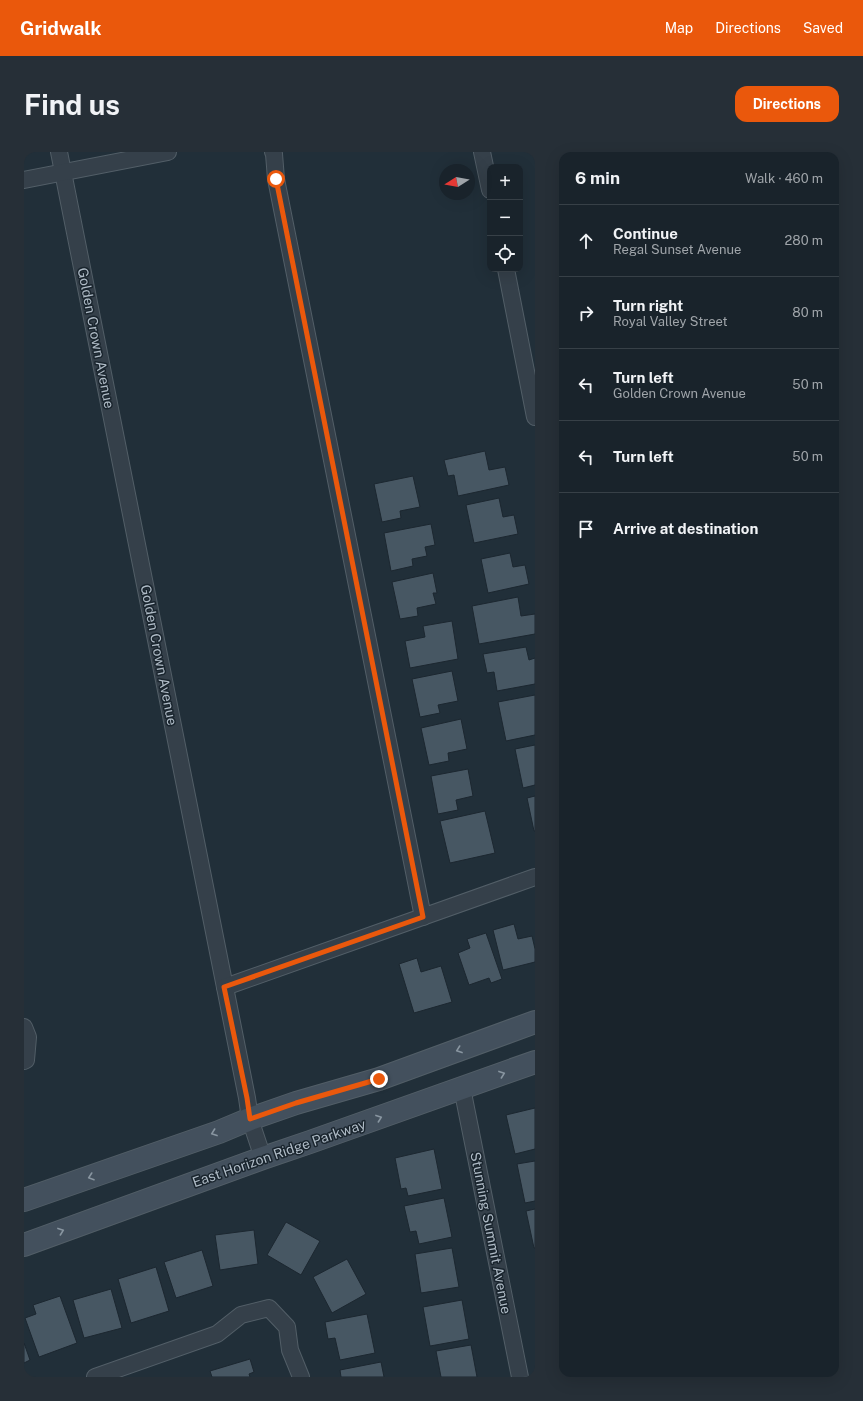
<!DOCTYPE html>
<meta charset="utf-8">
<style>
:root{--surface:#19232b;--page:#262f37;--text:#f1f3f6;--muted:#9fa4a9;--line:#374047;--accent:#ea580c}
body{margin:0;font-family:"Public Sans",sans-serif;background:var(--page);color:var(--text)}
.controls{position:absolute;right:12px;top:12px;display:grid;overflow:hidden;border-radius:8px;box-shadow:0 4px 16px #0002}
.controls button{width:36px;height:36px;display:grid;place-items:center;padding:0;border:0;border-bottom:1px solid var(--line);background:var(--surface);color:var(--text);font:20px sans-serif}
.compass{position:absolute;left:415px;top:12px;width:36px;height:36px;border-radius:50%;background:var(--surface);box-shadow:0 4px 16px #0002;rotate:259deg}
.stop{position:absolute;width:12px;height:12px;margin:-9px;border:3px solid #ea580c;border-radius:50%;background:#fff}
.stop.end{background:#ea580c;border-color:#fff;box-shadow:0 1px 4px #0008}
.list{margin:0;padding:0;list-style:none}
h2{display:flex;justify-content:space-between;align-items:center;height:52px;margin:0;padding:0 16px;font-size:17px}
h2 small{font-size:13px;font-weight:400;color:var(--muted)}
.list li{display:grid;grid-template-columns:26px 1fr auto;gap:12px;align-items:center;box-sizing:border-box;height:72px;padding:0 16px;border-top:1px solid var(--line)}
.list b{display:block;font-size:15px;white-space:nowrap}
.list p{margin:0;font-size:13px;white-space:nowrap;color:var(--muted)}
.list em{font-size:13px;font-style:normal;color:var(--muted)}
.icon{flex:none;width:22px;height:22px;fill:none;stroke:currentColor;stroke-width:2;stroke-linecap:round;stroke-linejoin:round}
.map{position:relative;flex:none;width:511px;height:1225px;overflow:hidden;border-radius:12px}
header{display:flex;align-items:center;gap:24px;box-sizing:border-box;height:56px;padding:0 20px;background:var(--accent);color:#fff}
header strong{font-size:19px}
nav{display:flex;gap:22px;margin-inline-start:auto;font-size:14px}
.intro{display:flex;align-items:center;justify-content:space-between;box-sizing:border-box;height:96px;padding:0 24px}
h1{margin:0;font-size:28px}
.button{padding:10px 18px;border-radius:12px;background:var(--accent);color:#fff;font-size:14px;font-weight:700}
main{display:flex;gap:24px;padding:0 24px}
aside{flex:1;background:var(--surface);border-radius:12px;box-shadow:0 4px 16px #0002}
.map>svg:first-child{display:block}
.building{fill:#475763;stroke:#1c2730}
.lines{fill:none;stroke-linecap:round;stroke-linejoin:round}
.minor-casing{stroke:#525e67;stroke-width:18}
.secondary-casing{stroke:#525e67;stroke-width:24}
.minor{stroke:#35404a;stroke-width:16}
.secondary{stroke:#43505d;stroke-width:22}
.oneway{stroke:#8996a1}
.route{stroke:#ea580c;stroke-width:5}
.labels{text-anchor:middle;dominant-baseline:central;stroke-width:3;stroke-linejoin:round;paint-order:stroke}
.street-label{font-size:14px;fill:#afbbc6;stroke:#1a252e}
</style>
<header>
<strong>Gridwalk</strong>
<nav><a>Map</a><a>Directions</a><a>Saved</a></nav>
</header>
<div class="intro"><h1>Find us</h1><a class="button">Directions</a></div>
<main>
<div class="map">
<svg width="511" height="1225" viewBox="0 0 511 1225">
<rect width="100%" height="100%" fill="#212f39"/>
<!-- building -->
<g class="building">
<path d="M461,299L465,318L481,315L485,333L434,344L430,323L424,324L420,308Z"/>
<path d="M389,324L396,355L376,359L377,366L358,370L350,332Z"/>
<path d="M475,346L479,365L490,363L494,382L450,391L442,353Z"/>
<path d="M407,372L411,393L401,395L403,404L388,407L389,414L367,419L360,381Z"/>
<path d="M486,401L489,415L501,413L505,432L464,441L457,407Z"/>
<path d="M409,421L413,441H409L412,452L393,456L394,464L376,467L368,430Z"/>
<path d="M494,445L497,464L511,462V482L455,492L448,454Z"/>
<path d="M428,469L434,507L386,516L381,489L401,485L399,474Z"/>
<path d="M502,495L505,508L511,506V532L473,539L470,520L463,521L459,502Z"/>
<path d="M428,519L434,549L414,553L416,561L396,565L388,527Z"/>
<path d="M511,543V583L482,589L474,550Z"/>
<path d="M437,567L443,597L424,601L425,609L405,613L397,576Z"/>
<path d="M511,593V633L499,636L491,597Z"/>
<path d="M444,617L449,644L432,648L434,658L414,662L407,624Z"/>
<path d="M511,644V679H510L503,646Z"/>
<path d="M461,659L471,701L426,711L416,669Z"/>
<path d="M490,772L494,787L508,784L511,797V810L479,818L469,778Z"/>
<path d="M462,781L478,827L467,831L465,826L445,833L434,801L446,796L443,787Z"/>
<path d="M393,806L397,820L417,814L428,850L390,861L375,812Z"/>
<path d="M511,956V997L491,1002L482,963Z"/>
<path d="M410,997L418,1037L384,1044L382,1036L377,1037L371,1006Z"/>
<path d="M511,1009V1049L501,1051L493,1012Z"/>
<path d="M420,1046L428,1085L395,1092L392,1079L386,1080L380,1054Z"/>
<path d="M511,1057V1096H510L502,1059Z"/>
<path d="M262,1070L296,1089L277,1123L243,1103Z"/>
<path d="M230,1078L234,1112L196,1118L191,1083Z"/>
<path d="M428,1096L435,1135L397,1141L391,1102Z"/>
<path d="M178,1098L189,1134L152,1146L140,1110Z"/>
<path d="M323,1107L342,1142L308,1161L289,1125Z"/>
<path d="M132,1115L145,1159L107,1171L94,1127Z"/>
<path d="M87,1137L98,1176L60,1186L49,1148Z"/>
<path d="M36,1144L53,1191L15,1205L1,1166L12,1162L9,1153Z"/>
<path d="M438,1148L445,1187L406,1194L399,1155Z"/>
<path d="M343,1162L351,1201L316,1208L311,1186L304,1187L301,1170Z"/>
<path d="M0,1191L6,1208L0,1211Z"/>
<path d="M447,1193L453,1225H417L412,1199Z"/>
<path d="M226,1207L230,1220L225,1222L226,1225H188L186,1219Z"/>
<path d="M357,1210L360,1225H317L316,1218Z"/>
</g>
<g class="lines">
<!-- minor casing -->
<g class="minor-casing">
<g id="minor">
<path d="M35,0L223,946L226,967L239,1006"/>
<path d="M249,0L250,2L252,27L399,765"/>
<path d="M458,0L466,38"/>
<path d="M0,28L144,0"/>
<path d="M482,117L511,265"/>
<path d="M201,835L511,725"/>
<path d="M0,875L4,885L2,908L0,909"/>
<path d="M438,936L496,1225"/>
<path d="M71,1225L193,1182L217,1163L245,1156L263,1175L266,1198L277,1225"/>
</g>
</g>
<!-- secondary casing -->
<g class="secondary-casing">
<g id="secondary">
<path d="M0,1048L195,980L226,967L272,951L355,927L511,870"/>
<path d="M0,1093L239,1006L286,990L511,910"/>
</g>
</g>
<!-- minor -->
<use href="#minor" class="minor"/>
<!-- secondary -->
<use href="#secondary" class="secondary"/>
</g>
<!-- one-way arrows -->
<defs><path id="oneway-chevron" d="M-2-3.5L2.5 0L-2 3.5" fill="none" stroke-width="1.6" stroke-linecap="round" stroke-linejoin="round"/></defs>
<g class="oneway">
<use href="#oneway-chevron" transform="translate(435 898) rotate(160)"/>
<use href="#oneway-chevron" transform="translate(478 922) rotate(-20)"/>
<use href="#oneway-chevron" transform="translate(355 966) rotate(-20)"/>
<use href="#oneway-chevron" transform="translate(190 981) rotate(160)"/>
<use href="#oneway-chevron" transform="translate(67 1025) rotate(161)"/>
<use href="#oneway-chevron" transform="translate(37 1079) rotate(-20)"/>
</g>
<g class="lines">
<!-- route -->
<path class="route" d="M252,27L399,765L200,835L223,946L226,967L272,951L355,927"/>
</g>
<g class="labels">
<!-- street labels -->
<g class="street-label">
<text transform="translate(72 186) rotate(79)">Golden Crown Avenue</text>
<text transform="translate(135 503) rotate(79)">Golden Crown Avenue</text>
<text transform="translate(255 1001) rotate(-19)">East Horizon Ridge Parkway</text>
<text transform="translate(467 1081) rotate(79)">Stunning Summit Avenue</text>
</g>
</g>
</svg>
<div class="controls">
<button>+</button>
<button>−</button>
<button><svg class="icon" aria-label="locate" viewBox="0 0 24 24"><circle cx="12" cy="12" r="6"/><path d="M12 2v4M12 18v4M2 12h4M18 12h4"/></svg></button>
</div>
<svg class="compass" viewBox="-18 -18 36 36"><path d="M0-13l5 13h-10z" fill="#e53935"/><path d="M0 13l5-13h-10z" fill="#9fa4a9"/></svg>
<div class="stop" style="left:252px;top:27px"></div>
<div class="stop end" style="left:355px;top:927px"></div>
</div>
<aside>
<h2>6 min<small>Walk · 460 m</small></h2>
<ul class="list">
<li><svg class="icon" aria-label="ahead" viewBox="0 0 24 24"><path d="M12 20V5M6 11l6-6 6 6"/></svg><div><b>Continue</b><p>Regal Sunset Avenue</p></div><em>280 m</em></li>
<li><svg class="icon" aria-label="right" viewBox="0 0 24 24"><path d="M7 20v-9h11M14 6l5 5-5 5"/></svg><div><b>Turn right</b><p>Royal Valley Street</p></div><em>80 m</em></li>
<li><svg class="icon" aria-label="left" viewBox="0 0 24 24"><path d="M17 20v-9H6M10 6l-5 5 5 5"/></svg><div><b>Turn left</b><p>Golden Crown Avenue</p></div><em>50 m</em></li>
<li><svg class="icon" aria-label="left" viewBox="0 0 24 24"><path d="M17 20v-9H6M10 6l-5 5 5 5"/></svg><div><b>Turn left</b></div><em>50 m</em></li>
<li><svg class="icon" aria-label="arrive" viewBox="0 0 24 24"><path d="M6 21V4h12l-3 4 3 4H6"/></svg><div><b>Arrive at destination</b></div></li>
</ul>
</aside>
</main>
